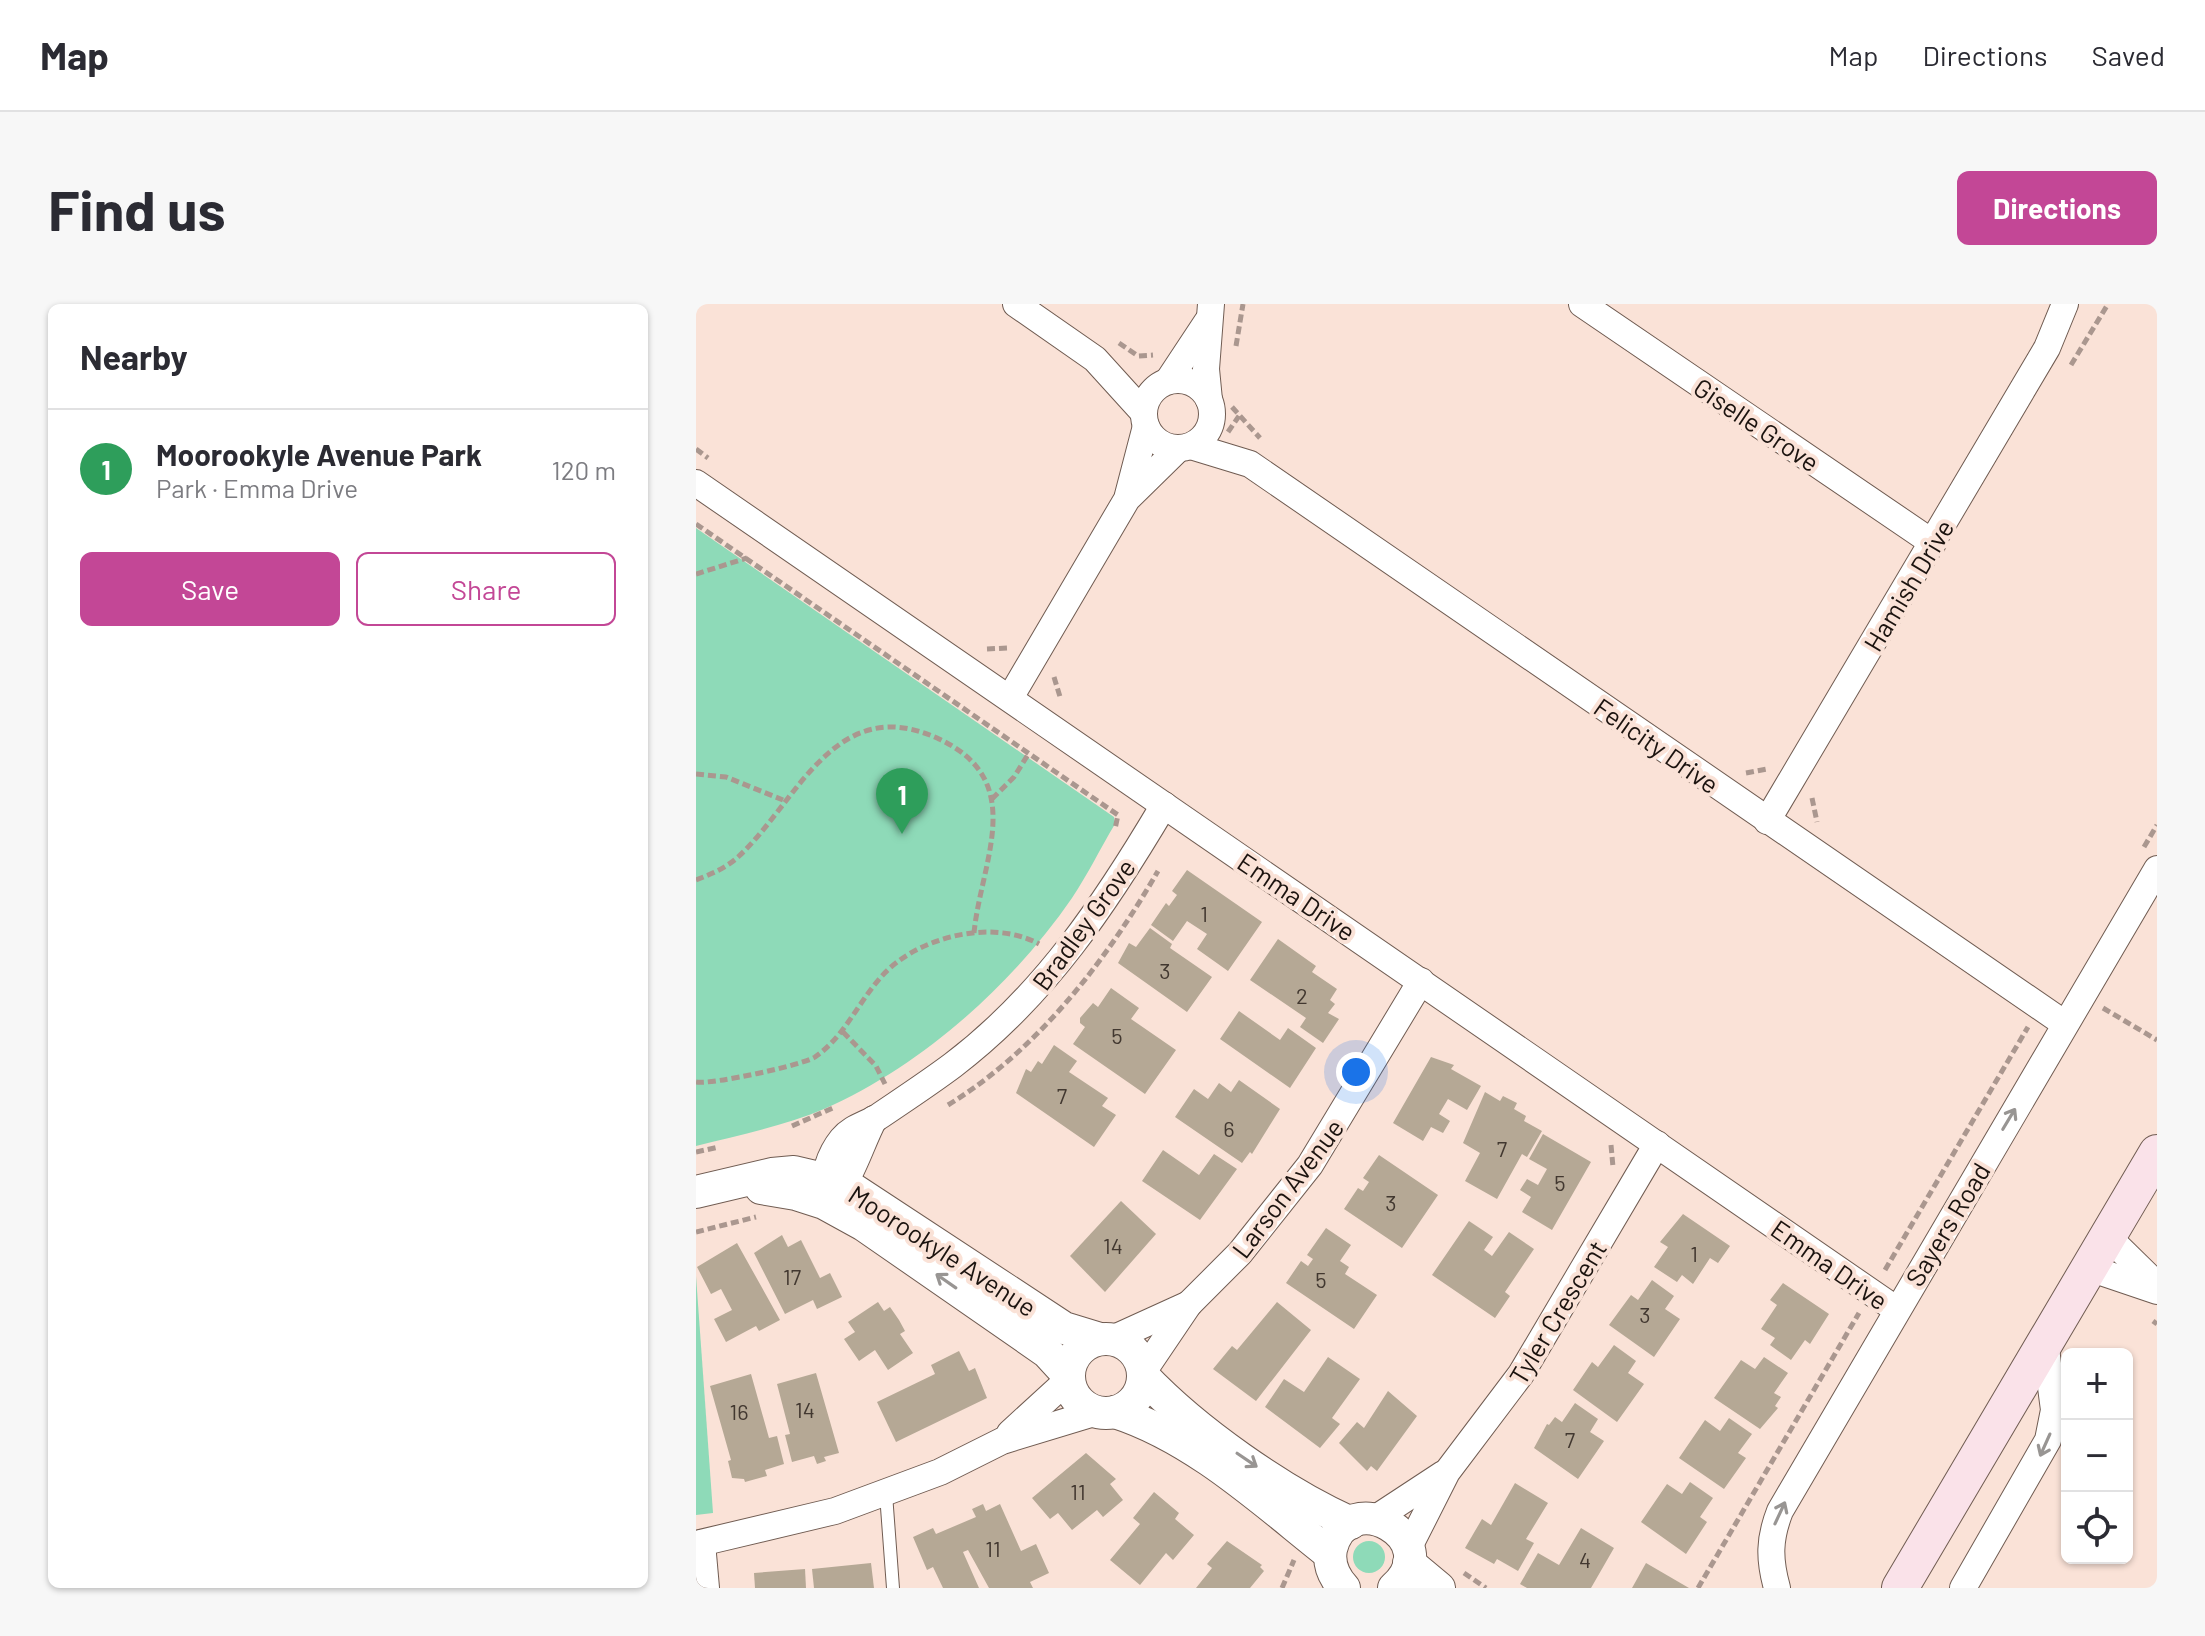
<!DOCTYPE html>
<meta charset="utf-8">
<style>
:root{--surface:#fff;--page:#f7f7f7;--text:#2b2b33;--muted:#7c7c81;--line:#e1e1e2;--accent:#c34796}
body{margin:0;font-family:Barlow,sans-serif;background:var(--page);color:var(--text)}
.controls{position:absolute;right:24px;bottom:24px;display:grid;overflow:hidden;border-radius:12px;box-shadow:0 2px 6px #0004}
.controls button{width:72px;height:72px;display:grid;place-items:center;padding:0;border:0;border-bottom:2px solid var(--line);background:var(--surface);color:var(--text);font:40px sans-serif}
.you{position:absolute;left:660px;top:768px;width:28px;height:28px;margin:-20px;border:6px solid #fff;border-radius:50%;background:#1a73e8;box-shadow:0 0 0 12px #1a73e833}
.badge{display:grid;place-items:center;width:52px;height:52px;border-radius:50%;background:var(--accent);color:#fff;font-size:26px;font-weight:700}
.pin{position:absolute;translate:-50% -66px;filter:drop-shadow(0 2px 4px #0008)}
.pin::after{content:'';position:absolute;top:42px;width:28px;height:24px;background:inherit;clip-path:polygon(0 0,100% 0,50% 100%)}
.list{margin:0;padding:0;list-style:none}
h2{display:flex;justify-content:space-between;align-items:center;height:104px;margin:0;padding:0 32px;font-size:34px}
h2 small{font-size:26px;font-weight:400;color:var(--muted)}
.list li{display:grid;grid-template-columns:52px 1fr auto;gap:24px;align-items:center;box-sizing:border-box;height:120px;padding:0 32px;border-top:2px solid var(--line)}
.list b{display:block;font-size:30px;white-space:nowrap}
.list p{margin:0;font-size:26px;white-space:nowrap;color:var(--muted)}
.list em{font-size:26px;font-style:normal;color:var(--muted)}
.actions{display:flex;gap:16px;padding:24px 32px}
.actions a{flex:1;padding:18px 0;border:2px solid var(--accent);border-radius:12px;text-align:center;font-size:28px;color:var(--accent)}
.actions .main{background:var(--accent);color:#fff}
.icon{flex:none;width:44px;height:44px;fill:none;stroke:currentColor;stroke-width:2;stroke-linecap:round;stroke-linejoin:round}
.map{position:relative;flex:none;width:1461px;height:1284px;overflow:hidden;border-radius:12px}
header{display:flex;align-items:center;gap:48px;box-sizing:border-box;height:112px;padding:0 40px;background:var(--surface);border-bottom:2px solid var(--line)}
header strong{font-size:38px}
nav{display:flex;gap:44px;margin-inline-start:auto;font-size:28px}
.intro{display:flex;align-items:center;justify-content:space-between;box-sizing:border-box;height:192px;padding:0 48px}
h1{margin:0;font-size:56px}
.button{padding:20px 36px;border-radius:12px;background:var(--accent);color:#fff;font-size:28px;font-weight:700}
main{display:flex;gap:48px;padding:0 48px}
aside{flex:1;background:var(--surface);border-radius:12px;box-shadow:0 2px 6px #0004}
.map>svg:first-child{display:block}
.green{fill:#8edab8}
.building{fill:#b5a895}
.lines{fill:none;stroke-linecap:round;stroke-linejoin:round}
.service-casing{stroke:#705c52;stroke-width:14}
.minor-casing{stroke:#705c52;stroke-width:28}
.tertiary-casing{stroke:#705c52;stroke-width:34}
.secondary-casing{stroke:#705c52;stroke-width:38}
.path{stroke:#aa978f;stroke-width:5;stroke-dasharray:8 4;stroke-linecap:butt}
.service{stroke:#fff;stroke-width:12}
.minor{stroke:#fff;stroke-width:26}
.tertiary{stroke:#fff;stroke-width:32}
.secondary{stroke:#fae2e9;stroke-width:36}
.oneway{stroke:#989593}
.labels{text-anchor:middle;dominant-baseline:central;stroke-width:8;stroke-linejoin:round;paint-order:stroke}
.number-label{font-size:22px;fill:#423830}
.street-label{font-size:26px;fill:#1b130f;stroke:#fae2d7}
</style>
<header>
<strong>Map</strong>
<nav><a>Map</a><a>Directions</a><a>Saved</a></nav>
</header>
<div class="intro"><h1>Find us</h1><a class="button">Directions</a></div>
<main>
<aside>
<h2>Nearby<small></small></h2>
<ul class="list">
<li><span class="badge" style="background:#2e9e5b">1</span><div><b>Moorookyle Avenue Park</b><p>Park · Emma Drive</p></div><em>120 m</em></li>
</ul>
<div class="actions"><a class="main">Save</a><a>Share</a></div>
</aside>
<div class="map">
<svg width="1461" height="1284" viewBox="0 0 1461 1284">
<rect width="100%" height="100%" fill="#fae2d7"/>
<!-- green -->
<g class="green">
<path d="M0,224L418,513L419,520C404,545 392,570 376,594C316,681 226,762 128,805C88,822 43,831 0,842Z"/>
<path d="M0,972L17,1209L0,1211Z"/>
<circle cx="673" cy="1253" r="16"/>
</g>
<!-- building -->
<g class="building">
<path d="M491,566L566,618L532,667L501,645L511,630L491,617L477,637L455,621L470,599L473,602L481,591L476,587Z"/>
<path d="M454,624L476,640L474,644L516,673L491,708L422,659L433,639L440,643Z"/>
<path d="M582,635L620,662L616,668L641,685L634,696L639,700L632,709L643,715L627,739L604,723L610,714L554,676Z"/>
<path d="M415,684L443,704L435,715L480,746L449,790L377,740L389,723L384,719V714L397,699L402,703Z"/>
<path d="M543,707L584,736L592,724L620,744L594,784L524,735Z"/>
<path d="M358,741L381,757L373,768L412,794L406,802L420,811L398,843L320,789L330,765L335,768L342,757L346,760Z"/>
<path d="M735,753L758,761L755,765L785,782L771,806L752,795L743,810L754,817L747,829L735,823L727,837L697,819Z"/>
<path d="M543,776L584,805L556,850L554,848L546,859L479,813L498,785L512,795L523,779L535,788Z"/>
<path d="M789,788L804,797L807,792L821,799L818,805L830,812L828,817L846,827L831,853L826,850L801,895L769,877L784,849L767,839Z"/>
<path d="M847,830L895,858L856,926L826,908L835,893L824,886L831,875L842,881L851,865L833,855Z"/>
<path d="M467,846L503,871L518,850L541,865L504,916L446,877Z"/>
<path d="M683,851L742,891L706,944L648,905L662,884L667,887L673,878L667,874Z"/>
<path d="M425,897L460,930L409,988L374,952Z"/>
<path d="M987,910L1034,942L1022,959L1014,954L997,980L986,971L981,978L958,963L972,943L964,938Z"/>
<path d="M773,917L797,933L788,946L796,952L813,928L838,945L809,988L814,992L799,1014L736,971Z"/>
<path d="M630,924L655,941L644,957L653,963L649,970L681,991L658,1025L590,979L605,957L612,962L617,955L611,951Z"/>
<path d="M86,931L92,943L105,936L124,974L134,969L146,993L121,1005L117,996L89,1010L58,949Z"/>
<path d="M41,939L84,1016L63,1027L60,1022L30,1038L18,1015L36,1006L25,985L15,990L1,963Z"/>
<path d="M956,976L978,992L969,1005L984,1015L958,1053L913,1021L935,991L942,996Z"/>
<path d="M1087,979L1133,1010L1114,1040L1109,1036L1095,1056L1074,1041L1079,1034L1065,1025L1081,1001L1074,996Z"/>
<path d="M182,998L188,1007L194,1003L203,1016L209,1027L204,1030L217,1049L192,1066L179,1046L163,1057L148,1035L159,1028L152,1018Z"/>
<path d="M581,998L615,1026L560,1097L517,1065L536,1042L541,1046Z"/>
<path d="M918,1041L940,1057L932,1069L948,1080L921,1118L877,1086L896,1058L902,1063Z"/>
<path d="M263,1047L273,1067L279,1064L291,1094L200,1138L181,1098L239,1070L235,1061Z"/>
<path d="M632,1053L664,1075L636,1114L644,1120L624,1144L569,1103L588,1075L608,1088Z"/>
<path d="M1068,1053L1092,1069L1078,1089L1085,1093L1079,1102L1082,1104L1064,1125L1018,1094L1045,1056L1059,1065Z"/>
<path d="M120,1069L143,1149L128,1153L130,1157L121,1160L118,1152L96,1158L89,1131L94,1130L81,1080Z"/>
<path d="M55,1070L73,1134L81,1132L88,1160L69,1166L71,1172L49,1178L48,1175L36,1174L32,1157L35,1156L14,1082Z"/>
<path d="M692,1087L721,1112L681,1167L675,1162L671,1167L643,1139L661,1118L668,1124Z"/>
<path d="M879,1099L902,1115L894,1128L908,1137L882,1175L838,1144L851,1120L853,1121L859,1113L866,1118Z"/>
<path d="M1033,1114L1056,1130L1042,1149L1050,1154L1028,1185L983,1154L1009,1116L1024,1127Z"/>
<path d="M390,1149L420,1175L414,1180L427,1196L407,1213L401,1206L376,1226L362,1209L354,1215L336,1194Z"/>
<path d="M994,1178L1017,1194L1004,1213L1011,1218L990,1250L945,1218L971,1180L986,1190Z"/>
<path d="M819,1179L852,1199L830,1235L838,1239L822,1267L801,1255L798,1260L769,1244L786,1215L795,1221Z"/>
<path d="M458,1188L483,1209L479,1215L498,1231L477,1256L470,1249L444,1281L414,1256L444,1220L437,1214Z"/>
<path d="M287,1200L290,1207L304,1200L325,1247L340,1240L353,1269L334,1278L337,1284H293L272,1246L267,1248L283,1284H247L237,1263L231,1266L217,1233L237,1224L240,1230L280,1213L276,1205Z"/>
<path d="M885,1224L918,1244L895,1284H831L824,1280L842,1249L863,1261Z"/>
<path d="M531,1237L566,1261L564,1263L568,1267L554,1284H500L516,1264L511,1260Z"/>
<path d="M175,1259L178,1284H118L116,1265Z"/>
<path d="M950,1259L993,1284H936Z"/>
<path d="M109,1265L110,1284H59L58,1269Z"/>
</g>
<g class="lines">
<!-- service casing -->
<g class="service-casing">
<path id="service" d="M190,1190L197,1284"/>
</g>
<!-- minor casing -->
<g class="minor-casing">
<g id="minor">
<path d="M320,0L399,55L448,109"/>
<path d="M886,0L1237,239"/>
<circle cx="482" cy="110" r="34"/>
<path d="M472,77L511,18"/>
<path d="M513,96L510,65L515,0"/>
<path d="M495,142L554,160L1369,720"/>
<path d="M0,179L1201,1006"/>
<path d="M432,191L450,122"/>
<path d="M314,394L431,195L482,145"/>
<path d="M1071,517L1351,44L1369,0"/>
<path d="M128,892C127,872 133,851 146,835C156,823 169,821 182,813C207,796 233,779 257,761C349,691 410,599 468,501"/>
<path d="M137,892C156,875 165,839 178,815"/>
<path d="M1411,932L1461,981"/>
<path d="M1393,964L1461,987"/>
<path d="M416,1035L493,1000"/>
<path d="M447,1068L493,1000L544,949L614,861L725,677"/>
<path d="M314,1129L373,1075"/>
<path d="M680,1214L747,1170"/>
<path d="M6,1239L10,1284"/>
<path d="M0,1240L139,1207L244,1168L306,1137L401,1108"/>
<path d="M712,1245L751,1168L825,1070L961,840"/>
<path d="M1081,1284C1073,1255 1073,1235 1084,1207L1461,565"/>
<path d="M1267,1284L1352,1136L1358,1106L1349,1037"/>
</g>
</g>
<!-- tertiary casing -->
<g class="tertiary-casing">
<g id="tertiary">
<path d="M65,884L100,890L128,899L168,921L351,1048L373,1072"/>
<path d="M0,888L76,870L98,868L149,880L368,1024L404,1035"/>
<circle cx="410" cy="1072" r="37"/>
<path d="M447,1072C499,1127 586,1188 655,1219"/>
<path d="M419,1108C500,1134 568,1198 634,1250"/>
<path d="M713,1259L743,1284"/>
<path d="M648,1284C638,1273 632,1260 635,1245C651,1178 753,1235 698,1284"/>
</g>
</g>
<!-- secondary casing -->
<g class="secondary-casing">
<path id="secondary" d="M1204,1284L1461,849"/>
</g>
<!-- path -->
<g class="path">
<path d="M423,39L442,52L457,51"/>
<path d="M540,42L547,0"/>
<path d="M1375,61L1412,0"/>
<path d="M536,103L564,134"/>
<path d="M532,128L543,112"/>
<path d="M0,145L12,154"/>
<path d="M0,220L422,511L419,525"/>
<path d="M0,270L51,254"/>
<path d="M291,345L312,344"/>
<path d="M358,373L365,396"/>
<path d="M1050,469L1071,465"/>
<path d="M0,470L30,473L87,496"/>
<path d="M1116,494L1121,518"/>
<path d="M296,495L318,473L333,449"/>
<path d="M1448,543L1461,521"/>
<path d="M0,576C15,570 30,564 42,553C101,499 139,386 243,435C333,477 285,557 278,629"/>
<path d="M1407,704L1461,736"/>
<path d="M147,728L180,762L189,780"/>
<path d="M0,778C15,781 107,761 119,753C149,732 161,700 185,673C220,633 296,614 343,640"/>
<path d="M252,801C342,746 410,657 462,567"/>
<path d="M96,822L139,803"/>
<path d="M915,841L917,863"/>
<path d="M0,848L23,843"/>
<path d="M0,928L60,913"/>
<path d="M1189,966L1332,723"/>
<path d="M1457,1017L1461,1020"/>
<path d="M768,1269L790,1284"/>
<path d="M586,1284L598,1256"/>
<path d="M1002,1284L1163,1009"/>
</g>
<!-- service -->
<use href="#service" class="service"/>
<!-- minor -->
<use href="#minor" class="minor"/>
<!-- tertiary -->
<use href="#tertiary" class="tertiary"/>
<!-- secondary -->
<use href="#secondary" class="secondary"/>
</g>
<!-- one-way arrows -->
<defs><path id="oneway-shaft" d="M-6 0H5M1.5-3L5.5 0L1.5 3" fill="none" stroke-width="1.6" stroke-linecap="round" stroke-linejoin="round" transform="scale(2)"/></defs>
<g class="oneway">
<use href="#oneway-shaft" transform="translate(1313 815) rotate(-59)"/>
<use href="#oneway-shaft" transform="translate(250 977) rotate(-145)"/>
<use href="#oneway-shaft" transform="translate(1349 1141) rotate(114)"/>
<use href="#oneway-shaft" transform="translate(551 1156) rotate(34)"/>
<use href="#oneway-shaft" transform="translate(1084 1209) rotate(-65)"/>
</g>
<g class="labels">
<!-- number labels -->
<g class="number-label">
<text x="508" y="609">1</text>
<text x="469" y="666">3</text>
<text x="606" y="691">2</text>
<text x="421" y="731">5</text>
<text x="366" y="791">7</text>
<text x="533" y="824">6</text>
<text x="806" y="844">7</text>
<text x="864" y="878">5</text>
<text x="695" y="898">3</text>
<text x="417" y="941">14</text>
<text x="998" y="949">1</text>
<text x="96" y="972">17</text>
<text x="625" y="975">5</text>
<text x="949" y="1010">3</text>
<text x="109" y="1105">14</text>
<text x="43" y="1107">16</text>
<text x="874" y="1135">7</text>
<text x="382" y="1187">11</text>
<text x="297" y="1244">11</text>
<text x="889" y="1255">4</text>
</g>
<!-- street labels -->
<g class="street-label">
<text transform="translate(1061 120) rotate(34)">Giselle Grove</text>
<text transform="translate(1212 281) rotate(-59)">Hamish Drive</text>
<text transform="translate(961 441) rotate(35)">Felicity Drive</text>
<text transform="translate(601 592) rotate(34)">Emma Drive</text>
<text transform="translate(387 620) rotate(-54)">Bradley Grove</text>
<text transform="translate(591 884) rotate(-53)">Larson Avenue</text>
<text transform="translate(1251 920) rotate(-59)">Sayers Road</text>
<text transform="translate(247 946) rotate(33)">Moorookyle Avenue</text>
<text transform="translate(1134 960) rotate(35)">Emma Drive</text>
<text transform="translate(861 1008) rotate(-59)">Tyler Crescent</text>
</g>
</g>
</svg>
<div class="controls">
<button>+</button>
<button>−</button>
<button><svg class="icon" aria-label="locate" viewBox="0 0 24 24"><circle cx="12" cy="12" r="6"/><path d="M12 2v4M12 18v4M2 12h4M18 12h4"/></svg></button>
</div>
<div class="you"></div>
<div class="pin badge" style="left:206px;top:530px;background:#2e9e5b">1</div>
</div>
</main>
